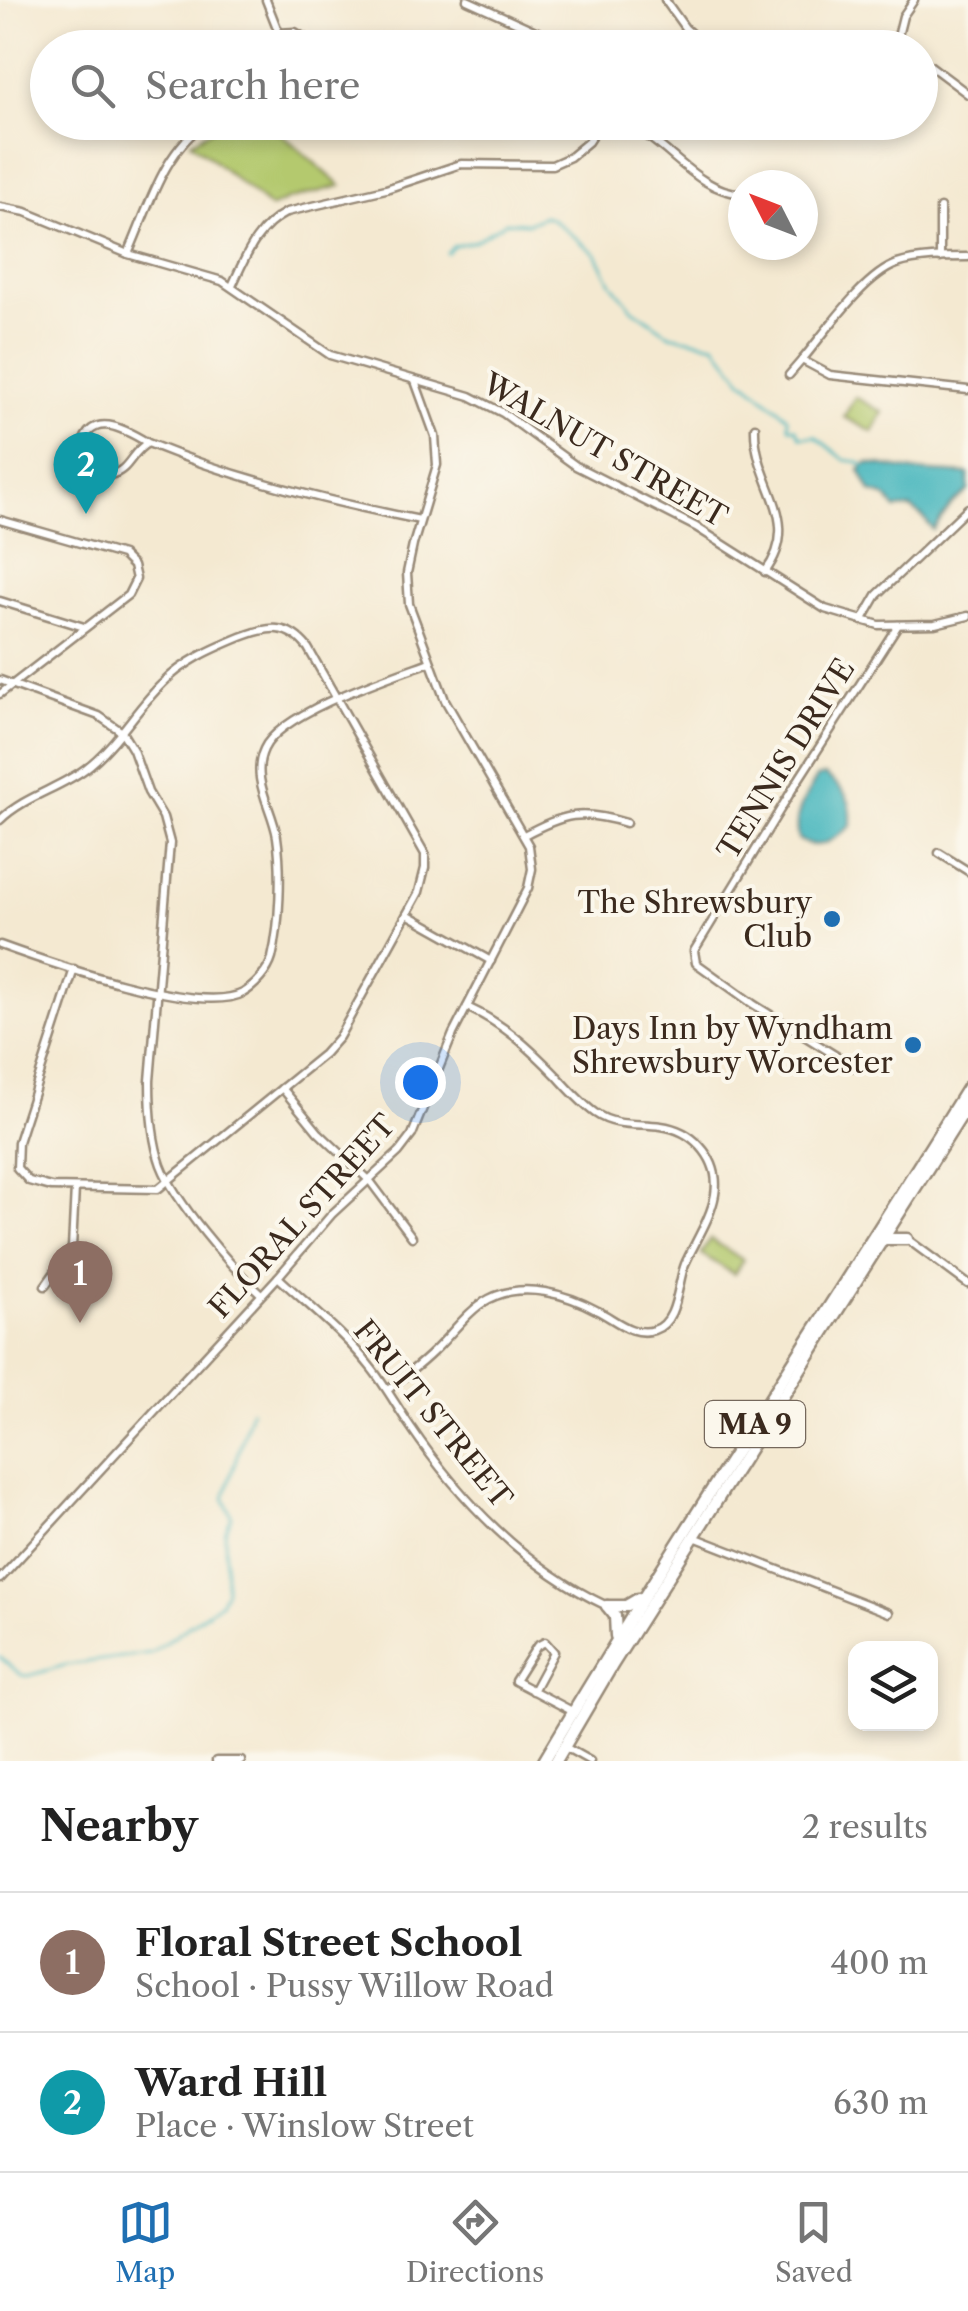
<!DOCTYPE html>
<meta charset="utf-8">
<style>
:root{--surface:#fff;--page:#f2f2f2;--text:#222;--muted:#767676;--line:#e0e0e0;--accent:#1f6fb2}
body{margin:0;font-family:"Libre Caslon Text",serif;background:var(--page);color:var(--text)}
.controls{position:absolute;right:30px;bottom:30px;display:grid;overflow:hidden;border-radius:20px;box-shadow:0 5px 15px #0003}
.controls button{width:90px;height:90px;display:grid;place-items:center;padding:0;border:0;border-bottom:2px solid var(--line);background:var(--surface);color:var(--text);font:50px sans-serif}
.compass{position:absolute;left:728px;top:170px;width:90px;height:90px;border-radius:50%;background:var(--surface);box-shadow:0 5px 15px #0003;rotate:312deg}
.you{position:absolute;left:420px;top:1082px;width:35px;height:35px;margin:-25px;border:8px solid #fff;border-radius:50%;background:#1a73e8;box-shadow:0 0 0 15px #1a73e833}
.badge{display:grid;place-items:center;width:65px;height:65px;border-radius:50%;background:var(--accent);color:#fff;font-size:32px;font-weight:700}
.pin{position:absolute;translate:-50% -82px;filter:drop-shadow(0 2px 5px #0008)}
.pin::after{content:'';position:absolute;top:52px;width:35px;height:30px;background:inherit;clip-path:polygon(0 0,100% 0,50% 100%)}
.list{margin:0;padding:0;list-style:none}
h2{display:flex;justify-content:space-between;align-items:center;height:130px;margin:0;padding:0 40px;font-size:42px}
h2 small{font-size:32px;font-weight:400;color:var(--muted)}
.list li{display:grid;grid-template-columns:65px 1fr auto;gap:30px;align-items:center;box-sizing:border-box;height:140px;padding:0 40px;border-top:2px solid var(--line)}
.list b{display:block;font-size:38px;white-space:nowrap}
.list p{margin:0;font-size:32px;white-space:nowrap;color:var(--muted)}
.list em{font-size:32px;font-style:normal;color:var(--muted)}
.icon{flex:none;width:55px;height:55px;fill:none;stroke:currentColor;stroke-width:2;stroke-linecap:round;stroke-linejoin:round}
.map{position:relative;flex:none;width:968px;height:1761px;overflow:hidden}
.search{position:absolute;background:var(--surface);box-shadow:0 5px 15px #0003;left:30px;right:30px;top:30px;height:110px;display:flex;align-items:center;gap:25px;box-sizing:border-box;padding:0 35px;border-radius:55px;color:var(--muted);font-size:38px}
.sheet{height:410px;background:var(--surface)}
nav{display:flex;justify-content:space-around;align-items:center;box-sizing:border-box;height:140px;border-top:2px solid var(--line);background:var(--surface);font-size:28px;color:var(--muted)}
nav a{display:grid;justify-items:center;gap:5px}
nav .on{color:var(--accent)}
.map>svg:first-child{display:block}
.green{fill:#b4c96e;stroke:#787a46;stroke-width:2.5}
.water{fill:#48b7be;stroke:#42706e;stroke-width:2.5}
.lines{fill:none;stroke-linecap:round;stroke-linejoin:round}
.stream{stroke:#48b7be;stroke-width:2.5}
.minor-casing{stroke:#988a78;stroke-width:11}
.trunk-casing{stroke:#988a78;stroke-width:15}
.minor{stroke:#fff;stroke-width:6}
.trunk{stroke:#fff;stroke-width:10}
.poi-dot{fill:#1f6fb2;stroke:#fbf7ec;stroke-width:4}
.labels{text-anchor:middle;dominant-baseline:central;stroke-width:8;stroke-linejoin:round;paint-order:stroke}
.shield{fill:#fbf7ec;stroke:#75685c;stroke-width:2.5}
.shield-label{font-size:28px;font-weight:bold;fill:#3b2a1e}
.street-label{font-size:30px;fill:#3b2a1e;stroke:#fbf7ec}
.poi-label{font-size:30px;fill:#3b2a1e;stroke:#fbf7ec;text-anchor:end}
</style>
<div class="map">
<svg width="968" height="1761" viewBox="0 0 968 1761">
<rect width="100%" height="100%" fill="#fbf7ec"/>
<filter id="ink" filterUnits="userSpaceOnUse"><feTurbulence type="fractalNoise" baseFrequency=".01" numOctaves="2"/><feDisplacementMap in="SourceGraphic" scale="20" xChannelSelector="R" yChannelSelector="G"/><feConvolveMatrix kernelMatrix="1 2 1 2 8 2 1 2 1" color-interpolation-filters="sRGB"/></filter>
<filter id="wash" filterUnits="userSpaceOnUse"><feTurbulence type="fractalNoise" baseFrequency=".0048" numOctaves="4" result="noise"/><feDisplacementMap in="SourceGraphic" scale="40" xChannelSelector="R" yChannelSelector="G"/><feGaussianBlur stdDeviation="2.25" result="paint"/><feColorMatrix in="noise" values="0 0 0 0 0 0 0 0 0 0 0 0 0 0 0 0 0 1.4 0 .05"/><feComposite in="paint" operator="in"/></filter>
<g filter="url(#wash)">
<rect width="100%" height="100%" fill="#f4e9d1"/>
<!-- green -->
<g class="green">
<path d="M222,123H269L341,186L287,200L270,208L191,142Z"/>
<path d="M855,397L883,412L873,432L844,417Z"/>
<path d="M710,1239L743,1260L734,1274L701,1254Z"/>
</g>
<!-- water -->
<g class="water">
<path d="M867,463L914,471L968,474V491L951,505L933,530L923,517L911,508L896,509L886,497L871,492L860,470Z"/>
<path d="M825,775C846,790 853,801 851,826C834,840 817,853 798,839C792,814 806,797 817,777Z"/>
</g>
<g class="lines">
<!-- stream -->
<g class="stream">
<path d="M447,253L454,246L475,241L506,222L528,223L544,216L552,219L596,254L611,283L633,309L670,335L715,344L742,379L788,417L789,427L796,428L801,437L815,436L845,460L859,462L864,466"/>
<path d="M0,1657L21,1675L28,1676L66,1665L151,1653L220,1603L226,1590L225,1532L232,1517L224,1498L251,1410"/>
</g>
</g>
</g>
<g filter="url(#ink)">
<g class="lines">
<!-- minor casing -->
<g class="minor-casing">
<g id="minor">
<path d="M266,0L279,33L281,48"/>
<path d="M467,0L573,48"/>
<path d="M665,0L685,28L707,48"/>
<path d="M279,33L295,32L321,48"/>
<path d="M895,48L903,16L914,0"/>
<path d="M920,58L968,94"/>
<path d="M618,122C667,136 690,190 743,194"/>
<path d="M0,207L26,212L128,254L222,281L330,355L470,396L503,413L576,466L696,527L825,609L879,625L935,624L968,616"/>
<path d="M128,254C149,207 163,151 207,122"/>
<path d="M968,257C945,257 918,257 897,264C863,276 825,333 802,360L830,375L968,390"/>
<path d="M940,258V208"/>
<path d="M232,286C246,256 256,228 287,212L386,189L461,164L552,165L570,157L588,142L601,122"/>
<path d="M789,375L802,360"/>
<path d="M755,427C753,484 805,519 765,572"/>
<path d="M148,443C125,429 89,408 81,450L89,466L110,475C130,471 131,451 148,443C233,478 330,502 420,520"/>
<path d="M0,520L122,555L133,566L136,579L128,595L0,694"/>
<path d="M0,601L84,627"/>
<path d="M862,621L877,595L968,508"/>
<path d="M0,680L99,716L122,732L133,750L148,792L163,817L170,843L150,1081C150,1108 152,1140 161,1165C175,1202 231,1267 261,1294"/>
<path d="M0,820C25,796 58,789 85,769C116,746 135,710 162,684C184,661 212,649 241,637C269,626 288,623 308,648L425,854V868L419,892L339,1037L324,1054L158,1189L51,1187L29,1181L17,1168L18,1142L74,969"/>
<path d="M524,835C564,814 581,809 626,823"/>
<path d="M939,853L968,871"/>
<path d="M407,914L491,961"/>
<path d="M0,945C47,962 200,1016 243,993C255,986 268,972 272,958C280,925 282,871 277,837C272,807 250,779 264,749C281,712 392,676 430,662"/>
<path d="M854,1067L753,1004L696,963L694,951L797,782L898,625"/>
<path d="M282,1088L318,1132L370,1181L412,1237"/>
<path d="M907,1239L968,1284"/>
<path d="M278,1277C310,1307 345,1334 372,1369C386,1387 397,1407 410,1426C460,1500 526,1568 607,1606"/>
<path d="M45,1286L72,1248L75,1188"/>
<path d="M388,1390C403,1377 420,1365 434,1351C451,1335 468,1310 489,1299C523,1281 567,1294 598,1311C616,1320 632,1337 654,1330C678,1323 677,1284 685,1264C702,1226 736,1185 700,1146C690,1135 676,1128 661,1126C637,1123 615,1127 595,1113C580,1102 569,1089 557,1076C529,1047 504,1024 467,1007"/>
<path d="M694,1537L889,1613"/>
<path d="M0,1579L278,1277L332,1214L399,1152L412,1135L453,1034L528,888L532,869L529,846L445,700L409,604L407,573L413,545L437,465L435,436L415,381"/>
<path d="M533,1691L554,1652L545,1642L537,1646L515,1681L572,1711"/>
<path d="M565,1747L590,1761"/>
<path d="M216,1761H241"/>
</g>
</g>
<!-- trunk casing -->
<g class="trunk-casing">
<g id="trunk">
<path d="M884,1239H907"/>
<path d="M607,1606L615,1616L616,1636"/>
<path d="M607,1606H626L638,1599"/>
<path d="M544,1761C679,1533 828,1313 968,1087"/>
<path d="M556,1761L613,1664L968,1105"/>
</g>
</g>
<!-- minor -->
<use href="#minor" class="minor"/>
<!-- trunk -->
<use href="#trunk" class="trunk"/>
</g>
</g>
<!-- markers -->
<g class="poi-dot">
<circle cx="832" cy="919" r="10"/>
<circle cx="913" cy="1045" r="10"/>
</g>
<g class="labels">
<!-- shield labels -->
<rect class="shield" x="705" y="1401" width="100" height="46" rx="8"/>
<g class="shield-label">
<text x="755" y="1424">MA 9</text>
</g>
<!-- street labels -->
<g class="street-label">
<text transform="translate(605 450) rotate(30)">WALNUT STREET</text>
<text transform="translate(786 759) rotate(-58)">TENNIS DRIVE</text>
<text transform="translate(302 1216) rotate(-48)">FLORAL STREET</text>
<text transform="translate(433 1414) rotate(51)">FRUIT STREET</text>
</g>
<!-- poi labels -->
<g class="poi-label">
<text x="812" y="902">The Shrewsbury<tspan x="812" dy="34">Club</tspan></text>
<text x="893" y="1028">Days Inn by Wyndham<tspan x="893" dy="34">Shrewsbury Worcester</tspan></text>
</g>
</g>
</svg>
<div class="controls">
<button><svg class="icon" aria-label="layers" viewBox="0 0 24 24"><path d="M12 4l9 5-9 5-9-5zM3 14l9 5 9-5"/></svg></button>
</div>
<svg class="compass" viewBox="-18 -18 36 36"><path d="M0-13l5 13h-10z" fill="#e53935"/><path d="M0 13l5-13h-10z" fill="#767676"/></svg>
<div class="you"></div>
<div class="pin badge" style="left:80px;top:1323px;background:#8d6e63">1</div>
<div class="pin badge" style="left:86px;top:514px;background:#0f9aa8">2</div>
<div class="search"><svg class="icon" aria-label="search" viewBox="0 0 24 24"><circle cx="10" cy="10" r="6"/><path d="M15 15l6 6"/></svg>Search here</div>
</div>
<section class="sheet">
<h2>Nearby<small>2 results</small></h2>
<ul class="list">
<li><span class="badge" style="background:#8d6e63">1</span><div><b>Floral Street School</b><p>School · Pussy Willow Road</p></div><em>400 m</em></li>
<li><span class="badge" style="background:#0f9aa8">2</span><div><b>Ward Hill</b><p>Place · Winslow Street</p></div><em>630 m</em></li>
</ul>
</section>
<nav>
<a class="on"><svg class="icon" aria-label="map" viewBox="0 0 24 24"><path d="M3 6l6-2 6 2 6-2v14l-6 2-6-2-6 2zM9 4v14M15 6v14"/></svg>Map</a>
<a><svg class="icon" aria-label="directions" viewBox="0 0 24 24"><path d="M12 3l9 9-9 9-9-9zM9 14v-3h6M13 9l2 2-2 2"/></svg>Directions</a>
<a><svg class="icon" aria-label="saved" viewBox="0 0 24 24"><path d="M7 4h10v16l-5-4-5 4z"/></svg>Saved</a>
</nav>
